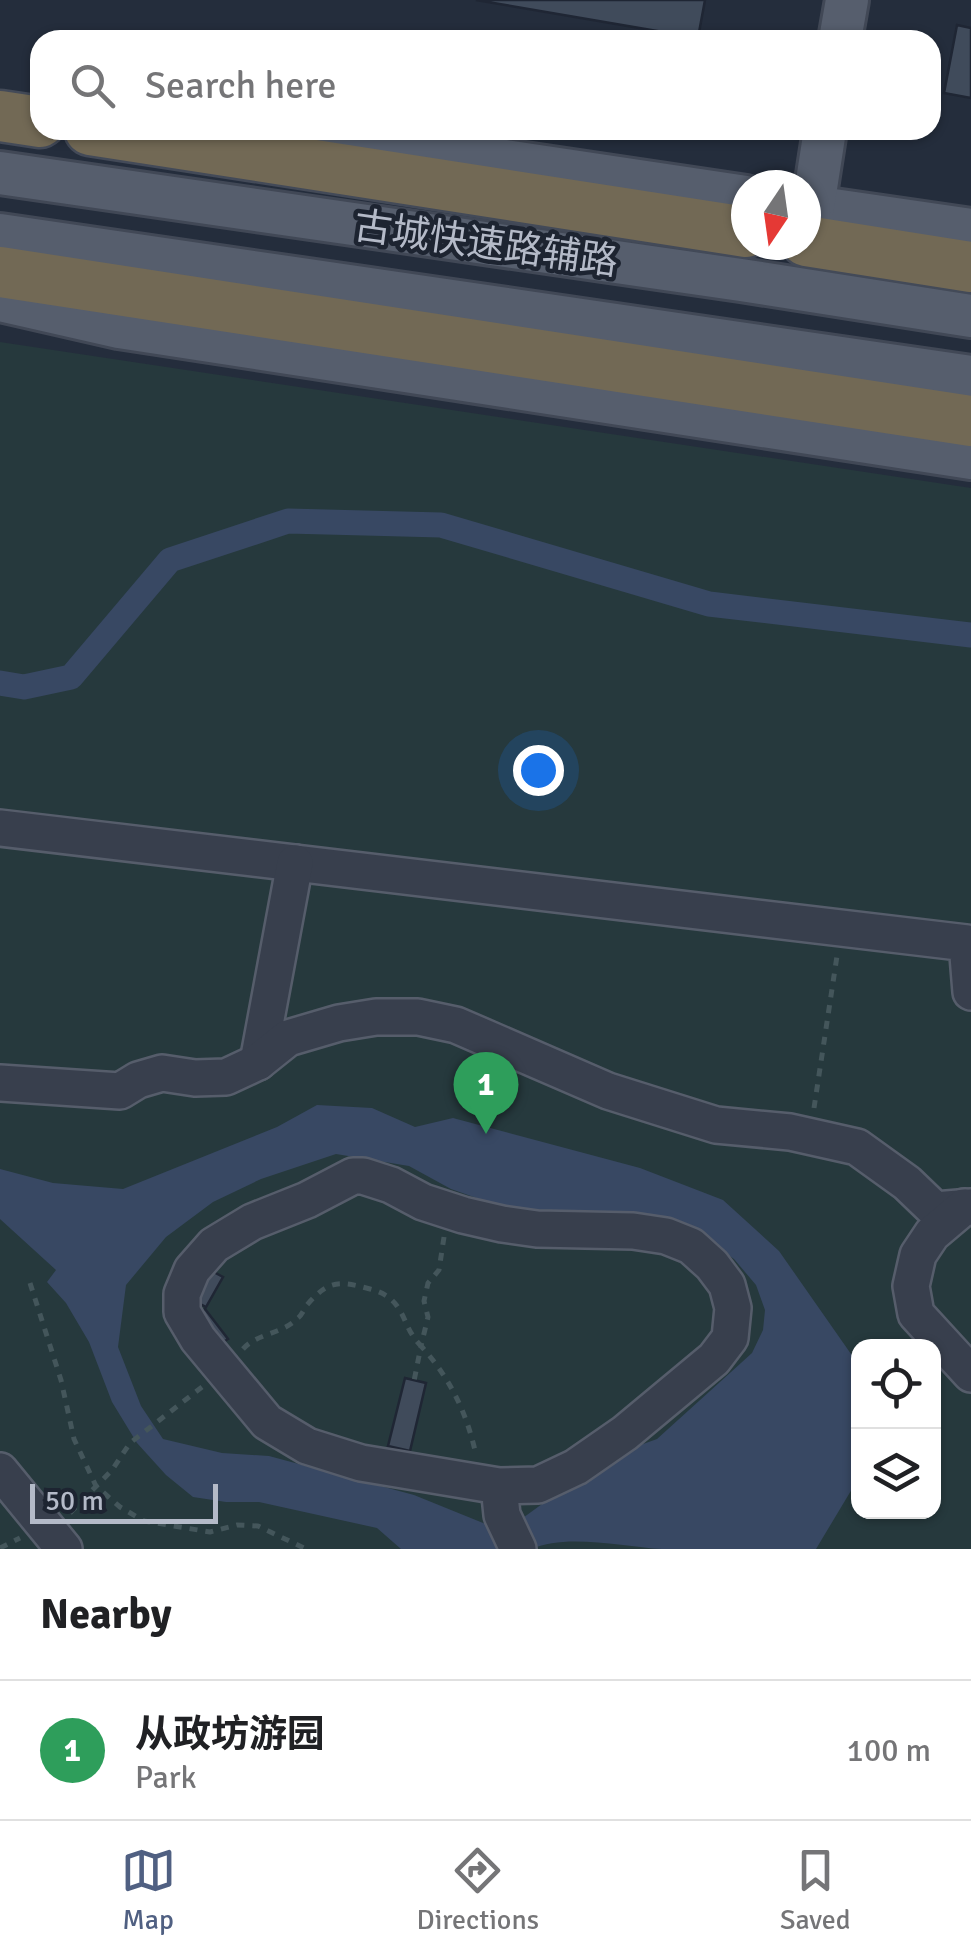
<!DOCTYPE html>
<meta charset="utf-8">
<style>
:root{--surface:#fff;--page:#f2f2f2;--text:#202124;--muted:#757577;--line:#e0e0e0;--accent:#506082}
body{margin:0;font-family:Signika,"Noto Sans SC",sans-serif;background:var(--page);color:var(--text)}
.controls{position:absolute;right:30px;bottom:30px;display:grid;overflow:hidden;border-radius:20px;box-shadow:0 2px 8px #0004}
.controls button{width:90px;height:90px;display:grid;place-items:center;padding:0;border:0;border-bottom:2px solid var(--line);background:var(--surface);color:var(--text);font:50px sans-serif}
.compass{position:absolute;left:731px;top:170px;width:90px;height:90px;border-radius:50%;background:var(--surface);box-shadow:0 2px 8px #0004;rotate:193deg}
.scale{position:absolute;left:30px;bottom:25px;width:188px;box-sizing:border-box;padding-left:10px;border:5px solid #b4bac8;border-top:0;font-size:28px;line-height:35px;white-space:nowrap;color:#b4bac8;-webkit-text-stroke:8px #1d2431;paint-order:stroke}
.you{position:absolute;left:538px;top:770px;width:35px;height:35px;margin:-25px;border:8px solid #fff;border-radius:50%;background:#1a73e8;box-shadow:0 0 0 15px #1a73e833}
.badge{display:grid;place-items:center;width:65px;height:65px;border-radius:50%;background:var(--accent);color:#fff;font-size:32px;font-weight:700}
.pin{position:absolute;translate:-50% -82px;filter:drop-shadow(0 2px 5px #0008)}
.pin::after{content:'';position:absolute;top:52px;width:35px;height:30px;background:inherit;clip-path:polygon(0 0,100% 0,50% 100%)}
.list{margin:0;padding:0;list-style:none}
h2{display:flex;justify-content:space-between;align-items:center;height:130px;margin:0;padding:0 40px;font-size:42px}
h2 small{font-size:32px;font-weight:400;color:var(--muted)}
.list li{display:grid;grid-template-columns:65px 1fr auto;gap:30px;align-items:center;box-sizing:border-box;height:140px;padding:0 40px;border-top:2px solid var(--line)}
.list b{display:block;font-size:38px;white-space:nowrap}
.list p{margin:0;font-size:32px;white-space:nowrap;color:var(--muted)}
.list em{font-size:32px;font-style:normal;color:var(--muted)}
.icon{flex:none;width:55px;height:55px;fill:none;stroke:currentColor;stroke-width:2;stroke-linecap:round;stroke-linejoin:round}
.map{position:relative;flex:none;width:971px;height:1549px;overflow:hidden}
.search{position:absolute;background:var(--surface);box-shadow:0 2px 8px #0004;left:30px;right:30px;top:30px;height:110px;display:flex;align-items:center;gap:25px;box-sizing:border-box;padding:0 35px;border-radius:30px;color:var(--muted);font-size:38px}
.sheet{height:270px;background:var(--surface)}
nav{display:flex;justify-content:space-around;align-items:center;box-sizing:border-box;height:140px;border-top:2px solid var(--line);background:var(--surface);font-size:28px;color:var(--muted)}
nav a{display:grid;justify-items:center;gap:5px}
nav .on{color:var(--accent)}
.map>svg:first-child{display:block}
.green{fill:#26393d;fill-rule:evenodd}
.water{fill:#384863;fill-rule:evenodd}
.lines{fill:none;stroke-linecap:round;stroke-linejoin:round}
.canal{stroke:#384863;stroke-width:25}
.building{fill:#404b5b;stroke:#1f2634;stroke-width:2.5}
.minor-casing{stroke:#565d6b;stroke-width:40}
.major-casing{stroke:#414856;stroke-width:48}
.highway-casing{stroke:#434a58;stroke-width:55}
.path{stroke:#44565b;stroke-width:5;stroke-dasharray:8 8;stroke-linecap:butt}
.minor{stroke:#383f4d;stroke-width:35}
.major{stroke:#565e6d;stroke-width:42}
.highway{stroke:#726955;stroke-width:50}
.labels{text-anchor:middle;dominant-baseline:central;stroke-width:9;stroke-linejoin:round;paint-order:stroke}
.street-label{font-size:38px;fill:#b4bac8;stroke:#1d2431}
</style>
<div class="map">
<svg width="971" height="1549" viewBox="0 0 971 1549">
<rect width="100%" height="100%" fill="#242d3c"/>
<!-- green -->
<path class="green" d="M0,342L971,488V1549H0ZM858,1346H934V1512H858Z"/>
<!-- water -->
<path class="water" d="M317,1105L372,1108L415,1127L453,1118L640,1168L723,1200L779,1251L858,1364V1479L816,1549C765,1549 713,1549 662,1549C625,1547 565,1533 532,1549H401L377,1528L259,1502H226L193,1497L166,1475L137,1443L112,1402L89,1342L66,1303L47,1282L56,1270L0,1219V1169L53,1183L123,1189L277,1127ZM336,1154L409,1166L451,1189L505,1208L695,1231L734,1259L756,1285L765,1310L763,1330L752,1353L657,1439L607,1457L520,1520L488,1525L414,1495L269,1456L222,1453L163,1439L141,1406L118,1347L126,1285L166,1237L213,1202L261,1179Z"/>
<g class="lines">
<!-- canal -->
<path class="canal" d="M0,683L24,687L71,677L170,560L288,521L441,525L709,604L971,635"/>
</g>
<!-- building -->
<g class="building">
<path d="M476,0H705L698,38Z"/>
<path d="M957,25L971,28V98L944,93Z"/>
<path d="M208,1269L223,1277L206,1307L191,1299Z"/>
<path d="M205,1309L228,1339L214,1348L192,1319Z"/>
<path d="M405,1378L426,1383L410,1451L388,1446Z"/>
</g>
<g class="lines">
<!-- minor casing -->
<g class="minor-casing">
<g id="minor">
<path d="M0,828L967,943L971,992"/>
<path d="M258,1062L295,863"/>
<path d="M0,1083L120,1091L138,1080L162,1073L195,1078L226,1077L258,1062L288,1038L339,1023L376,1017H418L456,1025L608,1091L716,1125L790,1132L857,1147L907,1183L935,1210L971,1207"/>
<path d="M964,1207L932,1234L918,1255L911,1286L916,1314L971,1374"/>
<path d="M0,1471L64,1549"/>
<path d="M499,1486L538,1485L576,1467L625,1433L714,1359L730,1338L733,1308L727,1285L712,1265L691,1246L666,1236L633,1231L537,1229L502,1224L463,1215L423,1202L391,1185L363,1176H353L307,1200L252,1222L214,1245L192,1270L182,1294V1312L198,1339L267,1422L307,1446L361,1463L499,1486L502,1515L518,1549"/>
</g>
</g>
<!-- major casing -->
<g class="major-casing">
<g id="major">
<path d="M840,40L847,0"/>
<path d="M298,130L746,197"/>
<path d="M0,173L741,280L971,316"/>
<path d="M806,206L971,230"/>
<path d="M813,207L825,130"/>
<path d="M0,235L971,377"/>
<path d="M0,300L119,327L971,458"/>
</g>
</g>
<!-- highway casing -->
<g class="highway-casing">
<g id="highway">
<path d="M0,116L40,122"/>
<path d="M90,130L746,232"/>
<path d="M806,241L971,267"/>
<path d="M0,272L971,421"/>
</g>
</g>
<!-- path -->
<g class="path">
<path d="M814,1108L837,956"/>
<path d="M444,1237L439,1270L428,1283L424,1301L428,1317L421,1346C450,1378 467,1413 476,1455"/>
<path d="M30,1283L61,1380L74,1439L96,1486L120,1507L144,1521L210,1532L237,1525L258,1526L306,1549"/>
<path d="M243,1349C257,1333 283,1334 298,1318C302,1315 304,1309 307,1305C329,1279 340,1281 370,1289C381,1292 390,1296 397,1306C407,1320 406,1330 421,1346L414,1381"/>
<path d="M70,1513L112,1470L130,1443L202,1387"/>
<path d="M0,1548L20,1538"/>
</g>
<!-- minor -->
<use href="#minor" class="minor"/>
<!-- major -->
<use href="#major" class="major"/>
<!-- highway -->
<use href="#highway" class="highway"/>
</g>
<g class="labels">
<!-- street labels -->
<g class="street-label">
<text transform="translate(486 244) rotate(8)">古城快速路辅路</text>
</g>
</g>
</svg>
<div class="controls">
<button><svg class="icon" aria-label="locate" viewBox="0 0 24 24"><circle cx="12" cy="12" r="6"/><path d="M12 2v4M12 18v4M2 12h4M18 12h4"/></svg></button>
<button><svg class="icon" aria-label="layers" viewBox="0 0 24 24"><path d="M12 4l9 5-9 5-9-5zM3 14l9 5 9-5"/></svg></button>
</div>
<svg class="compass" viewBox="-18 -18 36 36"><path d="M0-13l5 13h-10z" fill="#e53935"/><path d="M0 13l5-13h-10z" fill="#757577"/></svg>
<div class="scale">50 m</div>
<div class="you"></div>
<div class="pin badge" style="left:486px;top:1134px;background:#2e9e5b">1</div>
<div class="search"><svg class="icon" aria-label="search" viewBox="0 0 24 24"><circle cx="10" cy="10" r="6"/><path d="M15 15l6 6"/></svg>Search here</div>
</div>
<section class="sheet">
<h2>Nearby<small></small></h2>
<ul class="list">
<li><span class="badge" style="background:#2e9e5b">1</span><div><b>从政坊游园</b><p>Park</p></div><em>100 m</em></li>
</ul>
</section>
<nav>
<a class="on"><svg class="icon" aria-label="map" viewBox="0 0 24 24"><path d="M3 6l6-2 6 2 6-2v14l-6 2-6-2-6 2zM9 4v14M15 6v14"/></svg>Map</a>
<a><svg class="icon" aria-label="directions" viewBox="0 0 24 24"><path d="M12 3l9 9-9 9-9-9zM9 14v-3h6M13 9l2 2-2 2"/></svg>Directions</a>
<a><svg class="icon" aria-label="saved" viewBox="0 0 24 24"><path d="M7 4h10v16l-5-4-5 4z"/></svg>Saved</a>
</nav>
